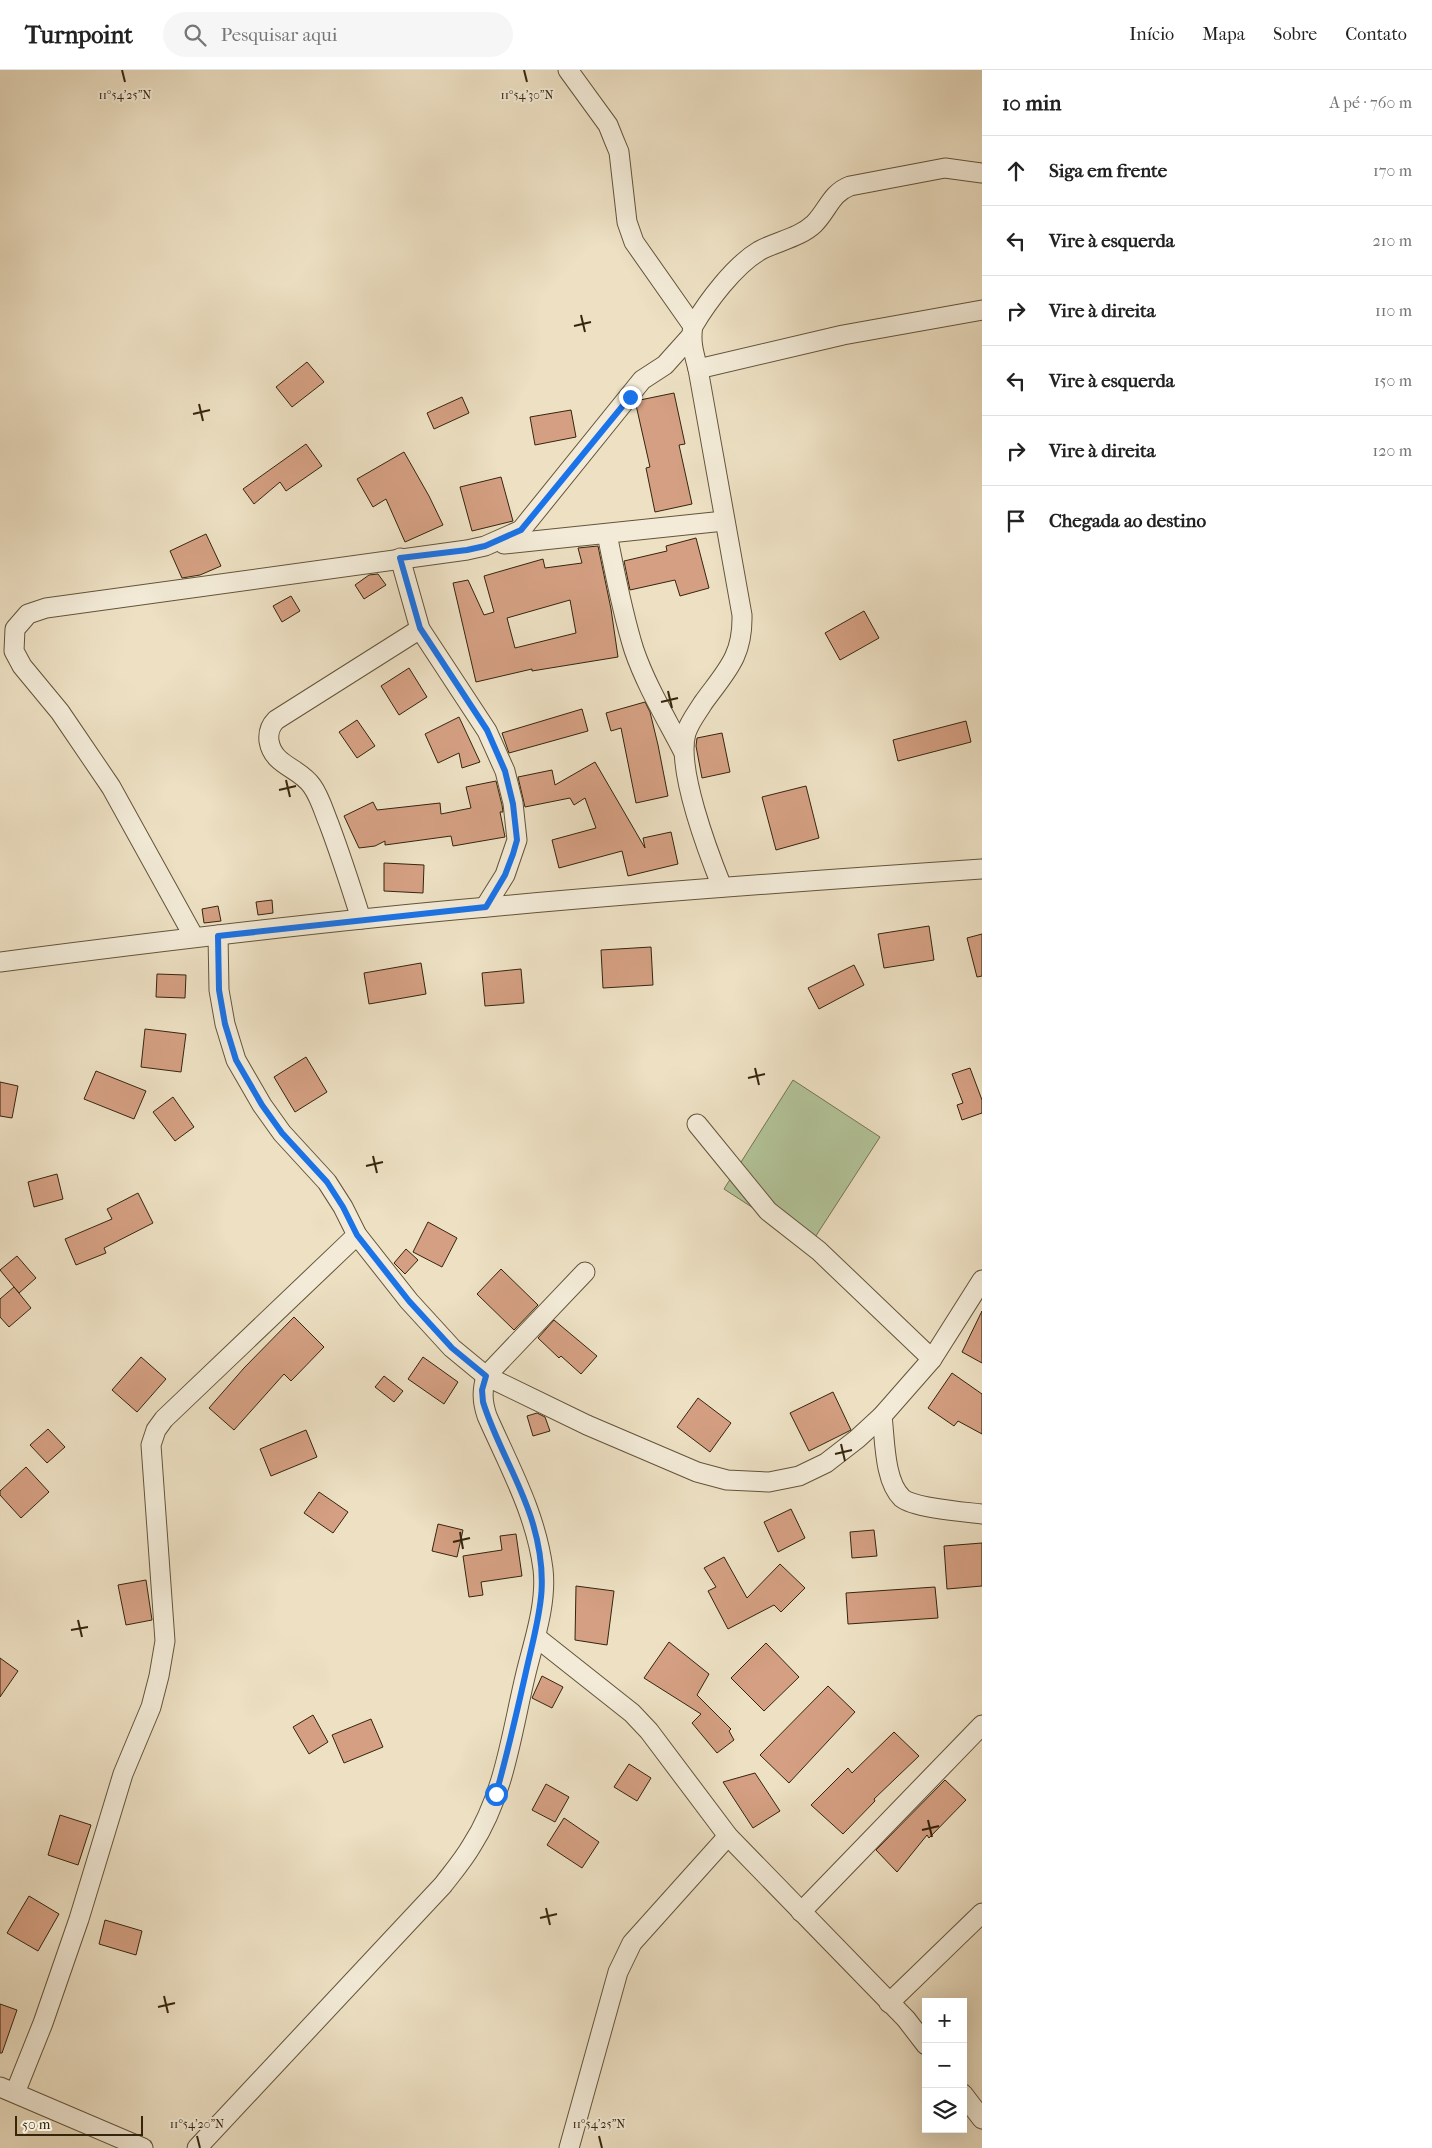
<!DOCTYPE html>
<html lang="pt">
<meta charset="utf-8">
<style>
:root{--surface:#fff;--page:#f6f6f6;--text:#222;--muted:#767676;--line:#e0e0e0}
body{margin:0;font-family:"IM FELL French Canon",serif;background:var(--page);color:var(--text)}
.controls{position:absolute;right:15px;bottom:15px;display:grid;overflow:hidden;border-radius:0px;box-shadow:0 5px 20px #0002}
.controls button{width:45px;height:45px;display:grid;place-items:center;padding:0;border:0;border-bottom:1px solid var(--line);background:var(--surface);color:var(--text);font:25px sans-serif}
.scale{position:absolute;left:15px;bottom:12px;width:128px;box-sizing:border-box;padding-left:5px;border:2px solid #35250d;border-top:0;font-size:14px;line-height:18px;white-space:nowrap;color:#35250d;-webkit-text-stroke:4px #f3ebd8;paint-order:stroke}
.stop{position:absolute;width:15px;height:15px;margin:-11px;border:4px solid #1a73e8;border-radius:50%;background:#fff}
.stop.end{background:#1a73e8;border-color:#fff;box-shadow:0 1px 5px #0008}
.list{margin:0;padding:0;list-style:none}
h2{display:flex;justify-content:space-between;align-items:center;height:65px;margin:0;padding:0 20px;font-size:21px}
h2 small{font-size:16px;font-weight:400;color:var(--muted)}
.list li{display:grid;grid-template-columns:32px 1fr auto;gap:15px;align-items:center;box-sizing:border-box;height:70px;padding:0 20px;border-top:1px solid var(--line)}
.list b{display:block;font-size:19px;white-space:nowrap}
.list em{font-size:16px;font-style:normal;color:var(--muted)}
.icon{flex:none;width:28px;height:28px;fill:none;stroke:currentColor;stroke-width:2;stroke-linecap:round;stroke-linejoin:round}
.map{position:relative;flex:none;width:982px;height:2078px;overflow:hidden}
header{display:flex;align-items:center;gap:30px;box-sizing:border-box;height:70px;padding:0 25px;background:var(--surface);border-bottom:1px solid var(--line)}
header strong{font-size:24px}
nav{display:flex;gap:28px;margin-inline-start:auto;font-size:18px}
.search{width:350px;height:45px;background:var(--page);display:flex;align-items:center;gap:12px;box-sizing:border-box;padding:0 18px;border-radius:28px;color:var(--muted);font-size:19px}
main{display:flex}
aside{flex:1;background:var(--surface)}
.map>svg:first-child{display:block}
.green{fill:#b2c398;stroke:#747452}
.building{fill:#d49f82;stroke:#35250d;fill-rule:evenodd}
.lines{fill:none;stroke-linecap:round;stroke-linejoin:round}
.street-casing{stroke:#63543a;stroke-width:21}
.street{stroke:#f3ebd8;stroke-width:19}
.route{stroke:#1a73e8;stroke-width:6}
.ticks{fill:none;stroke:#35250d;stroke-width:2}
.ticks-label{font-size:12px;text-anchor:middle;fill:#35250d;stroke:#f3ebd8;stroke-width:4;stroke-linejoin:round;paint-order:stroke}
</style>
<header>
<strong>Turnpoint</strong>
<div class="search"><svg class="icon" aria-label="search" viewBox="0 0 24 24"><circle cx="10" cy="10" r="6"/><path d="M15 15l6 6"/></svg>Pesquisar aqui</div>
<nav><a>Início</a><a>Mapa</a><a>Sobre</a><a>Contato</a></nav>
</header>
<main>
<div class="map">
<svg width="982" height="2078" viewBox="0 0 982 2078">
<rect width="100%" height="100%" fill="#ede0c3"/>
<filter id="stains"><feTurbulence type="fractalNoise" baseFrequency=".004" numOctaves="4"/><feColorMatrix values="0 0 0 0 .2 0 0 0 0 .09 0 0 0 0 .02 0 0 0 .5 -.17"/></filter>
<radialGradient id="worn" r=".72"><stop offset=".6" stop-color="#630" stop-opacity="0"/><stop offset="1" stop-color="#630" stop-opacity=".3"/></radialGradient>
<!-- green -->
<path class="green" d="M793,1010L880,1067L810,1175L724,1119Z"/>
<!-- building -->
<g class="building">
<path d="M307,292L324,312L292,337L276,317Z"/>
<path d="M674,323L685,374L679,375L692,434L655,442L646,398L650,397L636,335L640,330Z"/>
<path d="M462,327L469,343L434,359L427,343Z"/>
<path d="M571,340L576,367L535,375L530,347Z"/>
<path d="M306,374L322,396L286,421L280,412L254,434L243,419Z"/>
<path d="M404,382L429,426L443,455L405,472L386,429L373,437L357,409Z"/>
<path d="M501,407L513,451L472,461L460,417Z"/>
<path d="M206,464L221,496L200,505L182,508L170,481Z"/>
<path d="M696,468L709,518L680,526L675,510L630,520L624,491L667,481L666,476Z"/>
<path d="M598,476L611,539L618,587L532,601V599L476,612L453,513L468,510L484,545L494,542L484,506L543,489L545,498L582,493L578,478ZM570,530L576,563L515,578L507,548Z"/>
<path d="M378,504L386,515L364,529L355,515L369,505Z"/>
<path d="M291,526L300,541L282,552L273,536Z"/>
<path d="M864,541L879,568L840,590L825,563Z"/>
<path d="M409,598L427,627L399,645L381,616Z"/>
<path d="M645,632L650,642L658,675L668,726L636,733L621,658L611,661L606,643Z"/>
<path d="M582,639L588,661L509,683L502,663Z"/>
<path d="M459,647L480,692L462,698L459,683L438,693L425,664Z"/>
<path d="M357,650L375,676L357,688L339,662Z"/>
<path d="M966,651L971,672L898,691L893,670Z"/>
<path d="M722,663L730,702L702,708L696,676L697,668Z"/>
<path d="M595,692L645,778L643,768L671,762L678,794L628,806L622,781L559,798L552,770L596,758L585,728L574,735L570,728L525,737L518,707L552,700L555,715Z"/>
<path d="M496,711L502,735L503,742H500L505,767L453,776L451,766L385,775V771L375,776L359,778L344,746L373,732L377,740L440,733L441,744L471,738L466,717Z"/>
<path d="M806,716L819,768L776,780L762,727Z"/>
<path d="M384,793L424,795L423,823L384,821Z"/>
<path d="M272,830L273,843L258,845L256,832Z"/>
<path d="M218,836L221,851L204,853L202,839Z"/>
<path d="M929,856L934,890L884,898L878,864Z"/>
<path d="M982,864V906L977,907L967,868Z"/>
<path d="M651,877L653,915L603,918L601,880Z"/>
<path d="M421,893L426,924L369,934L364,903Z"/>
<path d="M854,895L864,915L819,939L808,918Z"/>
<path d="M521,899L524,933L485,936L482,903Z"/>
<path d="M157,904L186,905L185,928L156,927Z"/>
<path d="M145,959L186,964L181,1002L141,997Z"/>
<path d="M306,987L327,1022L295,1042L274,1007Z"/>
<path d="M970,998L982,1030V1043L962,1050L957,1035L963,1033L952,1004Z"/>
<path d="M96,1001L146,1021L134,1049L84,1029Z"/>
<path d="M0,1012L18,1016L12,1048L0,1046Z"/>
<path d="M173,1027L194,1057L175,1071L153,1042Z"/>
<path d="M57,1104L63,1129L34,1137L28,1112Z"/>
<path d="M138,1123L153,1153L104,1178L106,1183L76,1195L65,1169L112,1149L107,1139Z"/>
<path d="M428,1152L457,1168L442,1197L413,1182Z"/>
<path d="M406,1179L418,1190L405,1204L394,1193Z"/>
<path d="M17,1186L36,1208L19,1223L0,1200Z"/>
<path d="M501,1199L538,1235L514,1260L477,1224Z"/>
<path d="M14,1217L31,1238L9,1257L0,1247V1229Z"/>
<path d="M982,1241V1293L962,1282Z"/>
<path d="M294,1247L324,1277L291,1311L284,1304L234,1360L209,1338L244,1298Z"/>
<path d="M554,1250L597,1286L581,1304L561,1286L559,1288L538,1268Z"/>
<path d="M141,1287L166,1309L137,1342L112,1320Z"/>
<path d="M423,1287L458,1312L444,1334L408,1309Z"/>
<path d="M952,1303L982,1324V1364L958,1351L954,1356L928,1338Z"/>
<path d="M384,1306L403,1321L394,1332L375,1317Z"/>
<path d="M833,1322L851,1360L809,1381L790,1343Z"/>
<path d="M698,1328L731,1353L710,1382L677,1357Z"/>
<path d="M537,1343L545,1347L550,1361L533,1366L527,1346Z"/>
<path d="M48,1359L65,1377L47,1393L30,1375Z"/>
<path d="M306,1360L317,1387L271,1406L260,1379Z"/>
<path d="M26,1397L49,1422L21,1448L0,1425V1421Z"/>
<path d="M319,1422L348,1442L333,1463L304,1443Z"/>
<path d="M791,1439L805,1468L778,1482L764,1452Z"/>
<path d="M438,1454L463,1460L457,1487L432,1481Z"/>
<path d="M874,1460L877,1486L852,1488L850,1462Z"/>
<path d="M516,1464L522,1506L481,1512L483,1525L469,1527L463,1486L502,1480L500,1466Z"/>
<path d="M982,1473V1516L947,1519L944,1476Z"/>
<path d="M724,1487L747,1528L780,1494L805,1518L781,1542L774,1535L728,1559L708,1521L716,1517L704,1498Z"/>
<path d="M146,1510L152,1550L126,1555L118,1515Z"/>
<path d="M576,1516L614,1521L607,1575L575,1570Z"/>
<path d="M935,1517L938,1548L848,1554L846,1523Z"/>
<path d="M669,1572L709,1604L697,1625L731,1659L729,1661L734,1670L717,1683L692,1653L701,1644L644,1608Z"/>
<path d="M766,1573L799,1607L764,1641L731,1608Z"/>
<path d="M0,1588L18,1601L0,1627Z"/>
<path d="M542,1606L563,1617L552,1638L532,1628Z"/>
<path d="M828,1616L855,1642L789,1713L760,1685Z"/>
<path d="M313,1645L328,1672L309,1684L293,1657Z"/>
<path d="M371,1649L383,1677L344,1693L332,1665Z"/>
<path d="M894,1662L919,1686L874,1729L875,1731L843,1764L811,1735L848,1698L852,1703Z"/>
<path d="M629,1694L651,1708L637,1731L614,1717Z"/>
<path d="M755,1703L780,1741L753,1758L723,1712Z"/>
<path d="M945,1710L966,1730L929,1768L927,1765L897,1802L876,1780Z"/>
<path d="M546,1714L569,1727L555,1752L532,1740Z"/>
<path d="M60,1745L91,1755L78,1795L48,1785Z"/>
<path d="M564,1748L599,1772L582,1798L547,1775Z"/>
<path d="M29,1826L59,1844L38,1881L7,1863Z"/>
<path d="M105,1850L142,1861L136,1885L99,1874Z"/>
<path d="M0,1934L17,1940L2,1983H0Z"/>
</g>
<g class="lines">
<!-- street casing -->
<g class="street-casing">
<g id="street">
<path d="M568,0L608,55L614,70L619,82L627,152L634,172L693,256"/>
<path d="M698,299L843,265L982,240"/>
<path d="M607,464C615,503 622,542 634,580C646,615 666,648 683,681"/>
<path d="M504,474L724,451"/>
<path d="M400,488L420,559L487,661L505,701L513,733L517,770L505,805L485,837"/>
<path d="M722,817C708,782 676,698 686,663C690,651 697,643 703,633C726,601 743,587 742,545L698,299C694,284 690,271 693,256C708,231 734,196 759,181C777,171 799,168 814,154C828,140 831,123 850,116L945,98L982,103"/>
<path d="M361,849C351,817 341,786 329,754C324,742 320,727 312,716C299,697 273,696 269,671C268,662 270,656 276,650L420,559"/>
<path d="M218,865L219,920L225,954L236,990L262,1035L282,1063L327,1112L343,1137L357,1165L409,1231L452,1278L486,1306L587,1355L697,1402L727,1410L769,1412L799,1406L826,1393L857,1369L882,1346L932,1289L982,1210"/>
<path d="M194,867L111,717L60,642L22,596L14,581L15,559L28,544L46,538L467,480L485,476L521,460L642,310L665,295L691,266"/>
<path d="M0,892C162,871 325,851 488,837C652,822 817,810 982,799"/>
<path d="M697,1054L768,1141L819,1181L932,1289"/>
<path d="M882,1346C885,1369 884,1411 902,1428C914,1438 965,1442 982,1444"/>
<path d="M536,1567L632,1643L649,1661L728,1766L906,1949L926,1975"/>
<path d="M801,1842L982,1655"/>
<path d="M889,1933L982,1843"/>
<path d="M0,2017L143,2078"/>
<path d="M15,2023L43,1953L79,1849L123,1704L151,1637L159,1606L165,1571L151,1375L156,1360L164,1349L357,1165"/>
<path d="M963,2024L982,2049"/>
<path d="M197,2078L443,1815C453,1802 464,1789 472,1775C505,1724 512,1660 526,1603C534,1570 547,1533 543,1499C536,1444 509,1396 487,1346C482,1331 482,1321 486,1306L585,1202"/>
<path d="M569,2078L618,1902L632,1873L728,1766"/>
</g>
</g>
<!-- street -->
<use href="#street" class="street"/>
</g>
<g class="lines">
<!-- route -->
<path class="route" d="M496,1724C507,1685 516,1646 525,1606C538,1547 551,1516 533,1454C521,1412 496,1374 483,1332L482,1320L486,1306L452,1278L409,1231L357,1165L343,1137L327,1112L282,1063L262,1035L236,990L225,954L219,920L218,866L486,837L505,805L513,784L517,770L513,734L505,701L487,660L420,558L400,488L467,480L485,476L521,460L630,327"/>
</g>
<!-- ticks -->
<path class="ticks" d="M122,0L125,12M524,0L527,12M581,245L585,262M574,256L591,252M199,334L203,351M193,344L210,340M668,621L672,638M661,632L678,628M286,710L290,727M279,720L296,716M755,998L759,1015M748,1008L765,1004M373,1086L377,1103M366,1096L383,1092M841,1374L845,1391M835,1384L852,1380M460,1462L463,1479M453,1472L470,1468M78,1550L82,1567M71,1560L88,1557M928,1750L932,1767M922,1760L939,1756M546,1838L550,1855M540,1848L557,1844M164,1926L168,1943M158,1937L175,1933M197,2066L200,2078M599,2066L602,2078"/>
<g class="ticks-label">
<text x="125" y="29">11°54'25"N</text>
<text x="527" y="29">11°54'30"N</text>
<text x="197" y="2058">11°54'20"N</text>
<text x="599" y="2058">11°54'25"N</text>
</g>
<rect width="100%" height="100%" filter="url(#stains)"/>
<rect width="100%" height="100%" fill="url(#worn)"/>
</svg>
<div class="controls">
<button>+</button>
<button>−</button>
<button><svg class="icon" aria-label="layers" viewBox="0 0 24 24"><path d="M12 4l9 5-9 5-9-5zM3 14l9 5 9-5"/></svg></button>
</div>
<div class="scale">50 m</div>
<div class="stop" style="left:496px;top:1724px"></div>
<div class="stop end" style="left:630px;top:327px"></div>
</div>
<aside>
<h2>10 min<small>A pé · 760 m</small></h2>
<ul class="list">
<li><svg class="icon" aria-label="ahead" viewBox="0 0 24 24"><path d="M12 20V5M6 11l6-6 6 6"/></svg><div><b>Siga em frente</b></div><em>170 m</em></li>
<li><svg class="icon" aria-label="left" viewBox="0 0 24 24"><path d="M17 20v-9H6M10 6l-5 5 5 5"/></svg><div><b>Vire à esquerda</b></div><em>210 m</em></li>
<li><svg class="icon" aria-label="right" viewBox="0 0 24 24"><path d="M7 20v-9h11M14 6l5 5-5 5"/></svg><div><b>Vire à direita</b></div><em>110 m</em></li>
<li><svg class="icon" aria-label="left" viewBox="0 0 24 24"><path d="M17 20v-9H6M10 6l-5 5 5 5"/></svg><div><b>Vire à esquerda</b></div><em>150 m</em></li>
<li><svg class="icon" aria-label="right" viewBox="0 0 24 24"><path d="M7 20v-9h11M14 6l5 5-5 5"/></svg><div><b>Vire à direita</b></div><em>120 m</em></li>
<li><svg class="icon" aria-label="arrive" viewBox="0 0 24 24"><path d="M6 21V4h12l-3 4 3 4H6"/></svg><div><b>Chegada ao destino</b></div></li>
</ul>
</aside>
</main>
